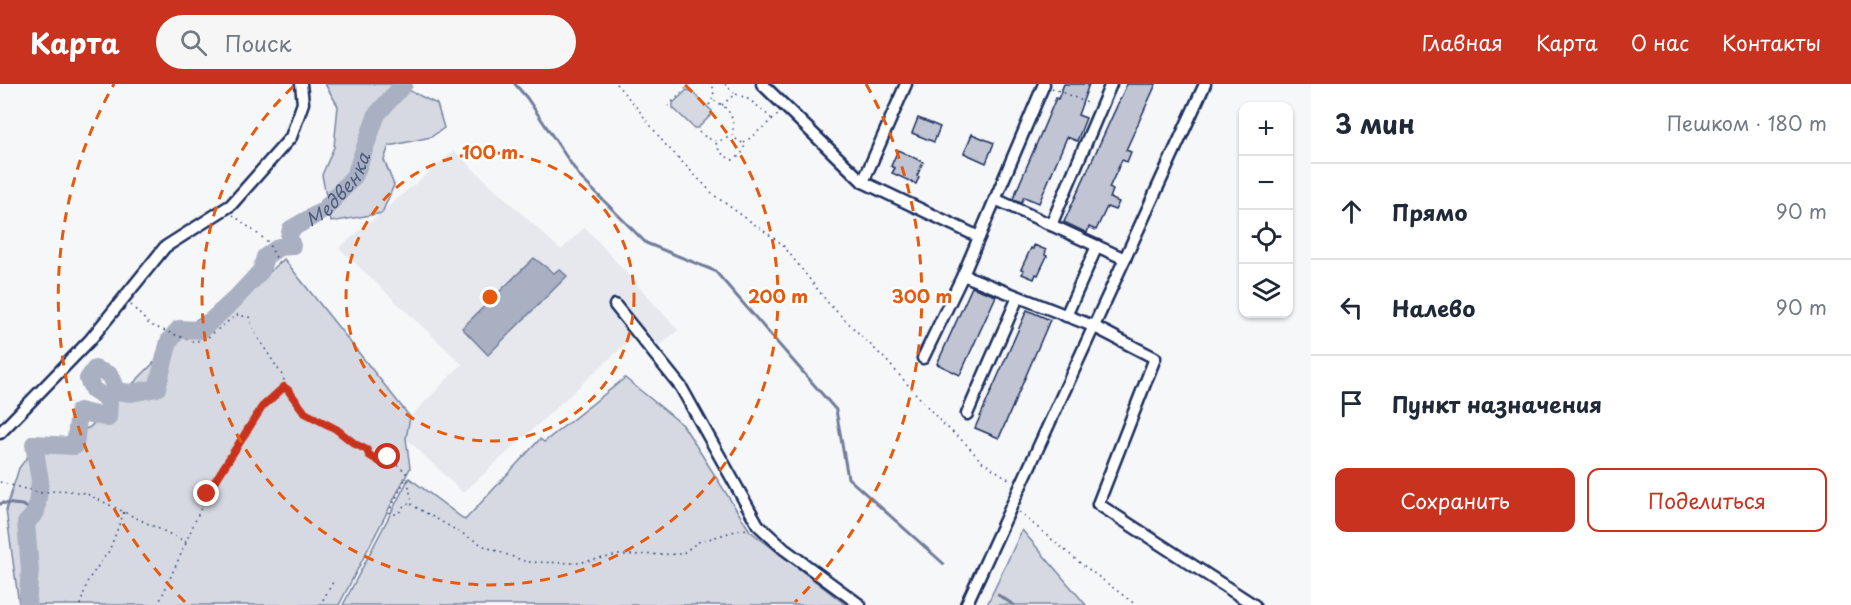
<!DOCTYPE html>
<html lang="ru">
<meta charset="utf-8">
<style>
:root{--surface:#fff;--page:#f6f6f7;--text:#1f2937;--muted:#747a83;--line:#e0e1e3;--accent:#c8321e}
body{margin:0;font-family:"Playpen Sans",sans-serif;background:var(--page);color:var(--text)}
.controls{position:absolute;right:18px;top:18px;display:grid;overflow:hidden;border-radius:12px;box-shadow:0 2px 4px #0004}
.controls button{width:54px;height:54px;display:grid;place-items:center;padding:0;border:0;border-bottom:2px solid var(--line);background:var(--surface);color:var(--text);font:30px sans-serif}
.stop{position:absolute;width:18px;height:18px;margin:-14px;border:4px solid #c8321e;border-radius:50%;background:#fff}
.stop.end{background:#c8321e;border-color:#fff;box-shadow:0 2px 6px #0008}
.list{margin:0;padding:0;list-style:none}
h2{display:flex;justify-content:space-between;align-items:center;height:78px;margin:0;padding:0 24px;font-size:26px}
h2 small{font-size:20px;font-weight:400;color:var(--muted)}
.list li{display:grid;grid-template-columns:39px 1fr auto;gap:18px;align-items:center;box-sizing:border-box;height:96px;padding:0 24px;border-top:2px solid var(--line)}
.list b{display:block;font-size:22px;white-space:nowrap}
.list em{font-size:20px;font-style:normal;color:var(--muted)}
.actions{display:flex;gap:12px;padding:18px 24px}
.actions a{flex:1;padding:14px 0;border:2px solid var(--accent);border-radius:12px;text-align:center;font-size:21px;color:var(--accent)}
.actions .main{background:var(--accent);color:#fff}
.icon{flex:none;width:33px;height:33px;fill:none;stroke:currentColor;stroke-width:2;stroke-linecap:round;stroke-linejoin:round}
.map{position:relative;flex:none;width:1311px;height:521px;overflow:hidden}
header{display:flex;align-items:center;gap:36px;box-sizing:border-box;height:84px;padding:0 30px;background:var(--accent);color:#fff}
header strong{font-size:28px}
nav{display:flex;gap:33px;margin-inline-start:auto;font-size:21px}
.search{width:420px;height:54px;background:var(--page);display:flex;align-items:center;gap:15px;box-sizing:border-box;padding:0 21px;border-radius:33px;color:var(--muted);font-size:22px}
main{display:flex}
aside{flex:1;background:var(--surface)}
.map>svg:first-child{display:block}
.built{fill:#e6e8ee}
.green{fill:#d6d9e2;stroke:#7884a0;stroke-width:1.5}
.water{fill:#a9b0c1;stroke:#707c99;stroke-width:1.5}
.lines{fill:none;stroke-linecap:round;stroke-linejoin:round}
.stream{stroke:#707c99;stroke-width:3}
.river{stroke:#a9b0c1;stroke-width:18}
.building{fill:#c0c4d3;stroke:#1b2f5e;stroke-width:1.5}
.minor-casing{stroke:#1b2f5e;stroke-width:15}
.path{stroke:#1b2f5e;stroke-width:1.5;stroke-dasharray:1.5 4.5;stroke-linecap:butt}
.minor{stroke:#fff;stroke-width:10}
.route{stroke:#c8321e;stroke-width:8}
.ring{fill:none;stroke:#e8590c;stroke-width:3;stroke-dasharray:10 8}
.labels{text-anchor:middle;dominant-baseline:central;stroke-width:5;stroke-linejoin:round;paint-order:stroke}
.water-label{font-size:18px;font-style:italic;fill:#4d5c81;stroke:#fff}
.centre{fill:#e8590c;stroke:#fff;stroke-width:3}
.ring-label{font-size:18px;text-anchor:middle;font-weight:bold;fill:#e8590c;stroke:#fff;stroke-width:5;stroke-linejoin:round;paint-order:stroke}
</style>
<header>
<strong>Карта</strong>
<div class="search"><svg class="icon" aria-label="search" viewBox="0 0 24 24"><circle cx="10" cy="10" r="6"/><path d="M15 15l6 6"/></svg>Поиск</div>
<nav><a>Главная</a><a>Карта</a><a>О нас</a><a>Контакты</a></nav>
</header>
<main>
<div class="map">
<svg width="1311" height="521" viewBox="0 0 1311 521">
<rect width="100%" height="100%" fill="#f6f7f9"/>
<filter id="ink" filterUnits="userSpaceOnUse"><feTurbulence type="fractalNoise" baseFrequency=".0167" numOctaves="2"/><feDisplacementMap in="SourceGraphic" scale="12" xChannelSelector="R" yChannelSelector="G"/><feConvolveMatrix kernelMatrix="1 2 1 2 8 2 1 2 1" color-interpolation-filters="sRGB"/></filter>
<g filter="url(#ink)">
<!-- built -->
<path class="built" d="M454,67L561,166L585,143L678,246L658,263L642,245L463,409L406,354L410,333L462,280L339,164Z"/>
<!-- green -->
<g class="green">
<path d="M325,0H396L437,20L444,44L431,53L389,62L384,76L394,101L382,129L331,138L322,91L334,63L338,22Z"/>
<path d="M687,6L691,7L712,27L711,31L698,44H694L673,24V19Z"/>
<path d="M284,175L410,333L406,354L410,384L339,521H19L6,426L19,384L31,368L90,343L197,235L227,220L232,222Z"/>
<path d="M625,294L683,341L750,447L846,521H343L409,394L465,436L540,355L544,358Z"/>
<path d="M1022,446L1086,521H987Z"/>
</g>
<!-- water -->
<path class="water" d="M534,174L554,189L559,185L567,192L488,271L462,244Z"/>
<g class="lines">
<!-- stream -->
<g class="stream">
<path d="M515,0L527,14L580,93L646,159L715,187L836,326L848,394L944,480"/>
<path d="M0,420L3,419L22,421L36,428"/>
<path d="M998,511L1014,521"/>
</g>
<!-- river -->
<path class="river" id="s1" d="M27,521L30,486L26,439L36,428L40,397L34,360L75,362L79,327L108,334L109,316L93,306L88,295L95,285L110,291L116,307L131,309L157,304L169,257L179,245L201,246L235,215L261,187L265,173L279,163L292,162L289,153L291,145L324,126L355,91L377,30L404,0"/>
</g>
<!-- building -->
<g class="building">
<path d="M1064,0H1089L1078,31L1086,34L1077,57L1067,53L1039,119L1024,113L1021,119L1013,115L1056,14L1058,15Z"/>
<path d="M1127,0H1156L1126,66L1131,68L1127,78L1122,76L1109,104L1113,106L1110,114L1119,118L1115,126L1107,123L1096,146L1089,143L1087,149L1064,138Z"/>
<path d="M918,34L940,43L934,58L912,49Z"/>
<path d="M972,50L994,59L986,79L964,69Z"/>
<path d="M898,66L923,78L917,92L919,93L916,100L892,89L895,84L891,82Z"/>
<path d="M1034,161L1046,166L1045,171L1047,172L1038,191L1036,190L1034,195L1022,190L1024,186L1021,185L1031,164L1033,165Z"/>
<path d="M972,203L996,212L960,291L937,280Z"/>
<path d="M1027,226L1050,236L999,354L975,344Z"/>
</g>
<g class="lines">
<!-- minor casing -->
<g class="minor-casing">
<g id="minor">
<path d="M762,0L863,98L979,153"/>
<path d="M1044,0L963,191L1093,242L1155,274L1098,420L1254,521"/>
<path d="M863,98L906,0"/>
<path d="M995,115L1125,175"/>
<path d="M1051,141L1111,0"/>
<path d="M615,221L681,303L758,441L784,465L860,521"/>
<path d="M1066,232L1097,162"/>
<path d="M923,274L963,191"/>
<path d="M967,330L1018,213"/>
<path d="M0,349L90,256L165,163L231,121L291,53L303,19L301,0"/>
<path d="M966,521L1205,0"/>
</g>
</g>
<!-- path -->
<g class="path">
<path d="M616,0L634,20L664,59L715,112L782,160L829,220L886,276L941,338L966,360L981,377L1012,397"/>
<path d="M725,0L734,9"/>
<path d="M1052,4L1090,20"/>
<path d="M709,21C714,14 715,8 712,0"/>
<path d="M722,21L735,10C751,14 761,25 773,36"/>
<path d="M668,22L690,0"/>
<path d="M699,48C711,58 720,60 733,50C734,32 730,24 713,16"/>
<path d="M716,59C719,69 724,72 733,76C740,72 745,68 744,60L737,56L733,51"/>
<path d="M744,59L779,30"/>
<path d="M233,131L267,157L279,179"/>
<path d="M131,221L150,241L194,258L207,254L236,231L249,233L256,251L284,294L283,303L288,306L305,329L336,345L355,360L367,366L369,371L382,379L388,373L406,388V395"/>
<path d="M405,396L389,428L391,430H398L405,420H411"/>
<path d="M408,396L412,421L486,463L527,478L577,479L619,471L682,470L698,458L739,446L749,445"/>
<path d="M0,398L40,409L61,406L85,409L186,458L207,410L262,323L283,304"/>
<path d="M1019,428L1079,478L1136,521"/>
<path d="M80,521L88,496L109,467L124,428"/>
<path d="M158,521L186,459"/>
<path d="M320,521L333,498"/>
</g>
<!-- minor -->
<use href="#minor" class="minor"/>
</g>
</g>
<g class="lines" filter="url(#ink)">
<!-- route -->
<path class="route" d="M207,410L262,323L284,303L288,306L305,329L336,345L355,360L367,366L369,371L382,379L388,373"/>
</g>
<!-- distance rings -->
<g class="ring">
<circle cx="490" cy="213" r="144"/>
<path d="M685 1A288 288 0 1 1 295 1"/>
<path d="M185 518A432 432 0 0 1 114 0M866 0A432 432 0 0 1 795 518"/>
</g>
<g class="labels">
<!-- water labels -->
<g class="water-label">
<text stroke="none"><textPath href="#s1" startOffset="704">Медвенка</textPath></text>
</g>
</g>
<circle cx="490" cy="213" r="9" class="centre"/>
<g class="ring-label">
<text x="490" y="75">100 m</text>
<text x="778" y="219">200 m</text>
<text x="922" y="219">300 m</text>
</g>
</svg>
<div class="controls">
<button>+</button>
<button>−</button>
<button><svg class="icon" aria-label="locate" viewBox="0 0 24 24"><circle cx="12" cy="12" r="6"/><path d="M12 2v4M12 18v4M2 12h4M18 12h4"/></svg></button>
<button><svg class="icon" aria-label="layers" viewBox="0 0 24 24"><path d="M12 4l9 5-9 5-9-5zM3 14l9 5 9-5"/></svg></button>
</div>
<div class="stop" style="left:388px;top:373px"></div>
<div class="stop end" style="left:207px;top:410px"></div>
</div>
<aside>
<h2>3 мин<small>Пешком · 180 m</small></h2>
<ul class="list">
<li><svg class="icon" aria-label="ahead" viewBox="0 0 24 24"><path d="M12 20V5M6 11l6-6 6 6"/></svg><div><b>Прямо</b></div><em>90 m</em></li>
<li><svg class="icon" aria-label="left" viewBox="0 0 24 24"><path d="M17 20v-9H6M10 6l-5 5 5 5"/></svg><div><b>Налево</b></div><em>90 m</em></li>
<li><svg class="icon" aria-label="arrive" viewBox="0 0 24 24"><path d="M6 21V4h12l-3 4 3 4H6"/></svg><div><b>Пункт назначения</b></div></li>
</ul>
<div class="actions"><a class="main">Сохранить</a><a>Поделиться</a></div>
</aside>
</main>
